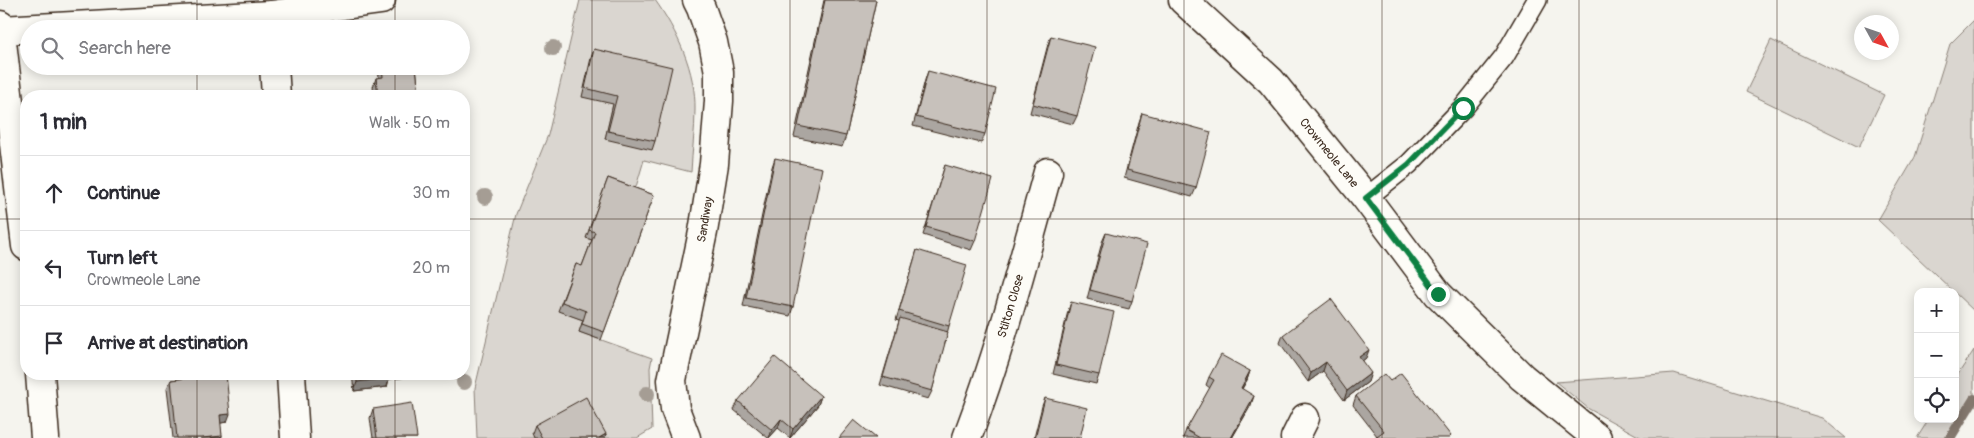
<!DOCTYPE html>
<meta charset="utf-8">
<style>
:root{--surface:#fff;--page:#f7f7f7;--text:#2b2b33;--muted:#7c7c81;--line:#e1e1e2}
body{margin:0;font-family:Pangolin,sans-serif;background:var(--page);color:var(--text)}
.controls{position:absolute;right:15px;bottom:15px;display:grid;overflow:hidden;border-radius:10px;box-shadow:0 2px 12px #0003}
.controls button{width:45px;height:45px;display:grid;place-items:center;padding:0;border:0;border-bottom:1px solid var(--line);background:var(--surface);color:var(--text);font:25px sans-serif}
.compass{position:absolute;left:1854px;top:15px;width:45px;height:45px;border-radius:50%;background:var(--surface);box-shadow:0 2px 12px #0003;rotate:130deg}
.stop{position:absolute;width:15px;height:15px;margin:-11px;border:4px solid #0b8043;border-radius:50%;background:#fff}
.stop.end{background:#0b8043;border-color:#fff;box-shadow:0 1px 5px #0008}
.list{margin:0;padding:0;list-style:none}
h2{display:flex;justify-content:space-between;align-items:center;height:65px;margin:0;padding:0 20px;font-size:21px}
h2 small{font-size:16px;font-weight:400;color:var(--muted)}
.list li{display:grid;grid-template-columns:32px 1fr auto;gap:15px;align-items:center;box-sizing:border-box;height:75px;padding:0 20px;border-top:1px solid var(--line)}
.list b{display:block;font-size:19px;white-space:nowrap}
.list p{margin:0;font-size:16px;white-space:nowrap;color:var(--muted)}
.list em{font-size:16px;font-style:normal;color:var(--muted)}
.icon{flex:none;width:28px;height:28px;fill:none;stroke:currentColor;stroke-width:2;stroke-linecap:round;stroke-linejoin:round}
.map{position:relative;flex:none;width:1974px;height:438px;overflow:hidden}
.search{position:absolute;background:var(--surface);box-shadow:0 2px 12px #0003;left:20px;top:20px;width:450px;height:55px;display:flex;align-items:center;gap:12px;box-sizing:border-box;padding:0 18px;border-radius:28px;color:var(--muted);font-size:19px}
.panel{position:absolute;background:var(--surface);box-shadow:0 2px 12px #0003;left:20px;top:90px;width:450px;height:290px;border-radius:20px}
.map>svg:first-child{display:block}
.green{fill:#dad6d0;stroke:#8a8077;fill-rule:evenodd}
.lines{fill:none;stroke-linecap:round;stroke-linejoin:round}
.stream{stroke:#84786e;stroke-width:10}
.service-casing{stroke:#3b2a1e;stroke-width:22}
.minor-casing{stroke:#3b2a1e;stroke-width:31}
.primary-casing{stroke:#3b2a1e;stroke-width:31}
.service{stroke:#fdfcf7;stroke-width:19}
.minor{stroke:#fdfcf7;stroke-width:28}
.primary{stroke:#fdfcf7;stroke-width:28}
.tree{fill:#a59d94}
.wall{fill:#aba6a1;stroke:#3b2a1e}
.shaded-wall{fill:#8b8783;stroke:#3b2a1e}
.building{fill:#c7c1bb;stroke:#3b2a1e}
.route{stroke:#0b8043;stroke-width:6}
.grid{fill:none;stroke:#3b2a1e;stroke-width:1;stroke-opacity:0.55}
.labels{text-anchor:middle;dominant-baseline:central;stroke-width:5;stroke-linejoin:round;paint-order:stroke}
.street-label{font-size:12px;fill:#3b2a1e;stroke:#fdfcf7}
</style>
<div class="map">
<svg width="1974" height="438" viewBox="0 0 1974 438">
<rect width="100%" height="100%" fill="#f5f4ee"/>
<filter id="ink" filterUnits="userSpaceOnUse"><feTurbulence type="fractalNoise" baseFrequency=".02" numOctaves="2"/><feDisplacementMap in="SourceGraphic" scale="10" xChannelSelector="R" yChannelSelector="G"/><feConvolveMatrix kernelMatrix="1 2 1 2 8 2 1 2 1" color-interpolation-filters="sRGB"/></filter>
<g filter="url(#ink)">
<!-- green -->
<g class="green">
<path d="M580,0H655C677,31 696,71 695,110C695,131 692,151 691,172L644,160L633,197L586,238L592,240L579,275L559,311L583,320L579,332L652,358L650,368L652,429L637,438H477L475,388L516,214L548,135ZM669,76L605,139L613,104Z"/>
<path d="M1974,20V311L1878,220L1915,157L1950,44Z"/>
<path d="M1771,40L1884,95L1859,147L1746,92Z"/>
<path d="M1974,350V399L1950,438H1917L1929,419H1955V379Z"/>
<path d="M1674,373L1822,418L1846,438H1642L1589,409L1556,382Z"/>
</g>
<g class="lines">
<!-- stream -->
<path class="stream" d="M1950,438L1974,399"/>
<!-- service casing -->
<g class="service-casing">
<path id="service" d="M1366,198L1409,164L1463,108L1504,57L1537,0"/>
</g>
<!-- minor casing -->
<g class="minor-casing">
<g id="minor">
<path id="s1" d="M1183,0L1271,81L1366,198L1438,294L1522,377L1597,438"/>
<path d="M1,30L271,15L381,0"/>
<path d="M274,66L276,96"/>
<path d="M291,374L295,438"/>
<path id="s2" d="M686,438L675,409L672,380L703,232L714,164L719,101V72L713,42L701,8L697,0"/>
<path id="s3" d="M967,438C1000,351 1023,262 1048,172"/>
<path d="M1295,438L1305,418"/>
</g>
</g>
<!-- primary casing -->
<g class="primary-casing">
<g id="primary">
<path d="M0,25L26,246"/>
<path d="M40,374L45,438"/>
</g>
</g>
<!-- service -->
<use href="#service" class="service"/>
<!-- minor -->
<use href="#minor" class="minor"/>
<!-- primary -->
<use href="#primary" class="primary"/>
</g>
<!-- trees -->
<g class="tree">
<circle cx="553" cy="48" r="8"/>
<circle cx="485" cy="197" r="8"/>
<circle cx="464" cy="382" r="8"/>
<circle cx="647" cy="394" r="8"/>
</g>
<!-- wall -->
<g class="wall">
<path d="M824,0H876L846,136L842,147L794,137Z"/>
<path d="M1051,36L1077,116L1073,124L1030,113L1048,44Z"/>
<path d="M594,49L655,141L652,150L605,139L613,104L582,97L591,58Z"/>
<path d="M378,66H416L419,96H374L373,87L376,78H379Z"/>
<path d="M928,71L985,134L981,143L913,126L925,80Z"/>
<path d="M1142,113L1196,188L1192,197L1124,178L1139,122Z"/>
<path d="M775,158L793,307L790,316L743,306L772,167Z"/>
<path d="M945,165L975,241L971,250L923,235Z"/>
<path d="M608,178L654,195L601,340L579,332L583,320L558,311L576,264L582,266L592,240L586,238Z"/>
<path d="M1106,233L1132,301L1129,309L1087,299L1102,242Z"/>
<path d="M917,250L949,326L932,391L928,399L880,385L899,321L896,320Z"/>
<path d="M1071,302L1099,375L1096,384L1053,374L1068,311Z"/>
<path d="M1283,335L1366,358L1362,361L1368,382L1344,400L1323,371L1308,382L1280,343Z"/>
<path d="M1250,371L1247,380L1242,389L1251,405L1232,438H1183L1186,430L1210,388L1206,385L1209,377Z"/>
<path d="M191,374H226L227,422L220,423L222,436L221,438H173L167,388L171,380L189,378Z"/>
<path d="M352,374H409L408,377L389,379L387,387L354,391Z"/>
<path d="M1390,381L1451,436H1377L1353,405L1356,396Z"/>
<path d="M821,396L818,405L790,438L778,428L769,438H768L734,410L738,401Z"/>
<path d="M1045,398L1080,438H1034L1042,406Z"/>
<path d="M373,409L417,438H373L370,418Z"/>
<path d="M535,425L606,434L605,438H534L532,433Z"/>
</g>
<!-- shaded-wall -->
<g class="shaded-wall">
<path d="M1369,350L1366,358L1356,366L1359,357Z"/>
<path d="M1326,362L1323,371L1308,382L1311,373Z"/>
<path d="M1250,371L1247,380L1237,397L1241,388Z"/>
<path d="M1371,373L1368,382L1344,400L1347,391Z"/>
<path d="M388,374H409L408,377L389,379L387,387L354,391L357,382Z"/>
<path d="M821,396L818,405L790,438L793,429Z"/>
<path d="M1254,396L1251,405L1232,438H1231Z"/>
<path d="M230,414L227,422L216,424L220,415Z"/>
<path d="M781,419L778,428L769,438L772,430Z"/>
<path d="M606,434L605,438H599Z"/>
<path d="M222,436L221,438H202Z"/>
</g>
<!-- building -->
<g class="building">
<path d="M825,0H876L846,136L798,126Z"/>
<path d="M1051,36L1095,47L1077,116L1033,104Z"/>
<path d="M594,49L672,67L655,141L608,131L617,96L585,88Z"/>
<path d="M382,66H416L419,96H378L376,78L383,77Z"/>
<path d="M928,71L996,89L985,134L916,117Z"/>
<path d="M1142,113L1211,132L1196,188L1127,170Z"/>
<path d="M775,158L822,168L793,307L746,298Z"/>
<path d="M945,165L993,179L975,241L926,227Z"/>
<path d="M608,178L654,195L604,332L582,324L586,311L562,302L576,264L582,266L595,232L589,230Z"/>
<path d="M1106,233L1147,244L1132,301L1090,290Z"/>
<path d="M917,250L967,265L949,326L899,311Z"/>
<path d="M1331,299L1369,350L1359,357L1371,373L1347,391L1326,362L1311,373L1283,335Z"/>
<path d="M1071,302L1114,312L1099,375L1056,365Z"/>
<path d="M900,318L948,332L932,391L883,377Z"/>
<path d="M1221,355L1250,371L1241,388L1254,396L1231,438H1200L1186,430L1214,380L1209,377Z"/>
<path d="M775,357L821,396L793,429L781,419L772,430L738,401Z"/>
<path d="M1401,373L1451,436L1449,438H1374L1384,431L1356,396L1384,374L1390,381Z"/>
<path d="M192,374H226L230,414L220,415L222,436L202,438H177L171,380L193,377Z"/>
<path d="M356,374H389L390,378L357,382Z"/>
<path d="M586,397L606,434L599,438H542L535,425Z"/>
<path d="M1045,398L1087,408L1080,438H1035Z"/>
<path d="M412,403L417,438H377L373,409Z"/>
<path d="M854,420L876,438H839Z"/>
</g>
</g>
<g class="lines" filter="url(#ink)">
<!-- route -->
<path class="route" d="M1438,294L1366,198L1409,164L1463,108"/>
</g>
<!-- grid -->
<path class="grid" d="M197,0V29M395,0V29M592,0V438M790,0V438M987,0V438M1184,0V438M1382,0V438M1579,0V438M1777,0V438M197,66V96M395,66V96M0,219H26M464,219H1974M197,374V438M395,374V438"/>
<g class="labels">
<!-- street labels -->
<g class="street-label">
<text stroke="none"><textPath href="#s1" startOffset="212">Crowmeole Lane</textPath></text>
<text stroke="none"><textPath href="#s2" startOffset="224">Sandiway</textPath></text>
<text stroke="none"><textPath href="#s3" startOffset="139">Stilton Close</textPath></text>
</g>
</g>
</svg>
<div class="controls">
<button>+</button>
<button>−</button>
<button><svg class="icon" aria-label="locate" viewBox="0 0 24 24"><circle cx="12" cy="12" r="6"/><path d="M12 2v4M12 18v4M2 12h4M18 12h4"/></svg></button>
</div>
<svg class="compass" viewBox="-18 -18 36 36"><path d="M0-13l5 13h-10z" fill="#e53935"/><path d="M0 13l5-13h-10z" fill="#7c7c81"/></svg>
<div class="stop" style="left:1463px;top:108px"></div>
<div class="stop end" style="left:1438px;top:294px"></div>
<div class="search"><svg class="icon" aria-label="search" viewBox="0 0 24 24"><circle cx="10" cy="10" r="6"/><path d="M15 15l6 6"/></svg>Search here</div>
<section class="panel">
<h2>1 min<small>Walk · 50 m</small></h2>
<ul class="list">
<li><svg class="icon" aria-label="ahead" viewBox="0 0 24 24"><path d="M12 20V5M6 11l6-6 6 6"/></svg><div><b>Continue</b></div><em>30 m</em></li>
<li><svg class="icon" aria-label="left" viewBox="0 0 24 24"><path d="M17 20v-9H6M10 6l-5 5 5 5"/></svg><div><b>Turn left</b><p>Crowmeole Lane</p></div><em>20 m</em></li>
<li><svg class="icon" aria-label="arrive" viewBox="0 0 24 24"><path d="M6 21V4h12l-3 4 3 4H6"/></svg><div><b>Arrive at destination</b></div></li>
</ul>
</section>
</div>
